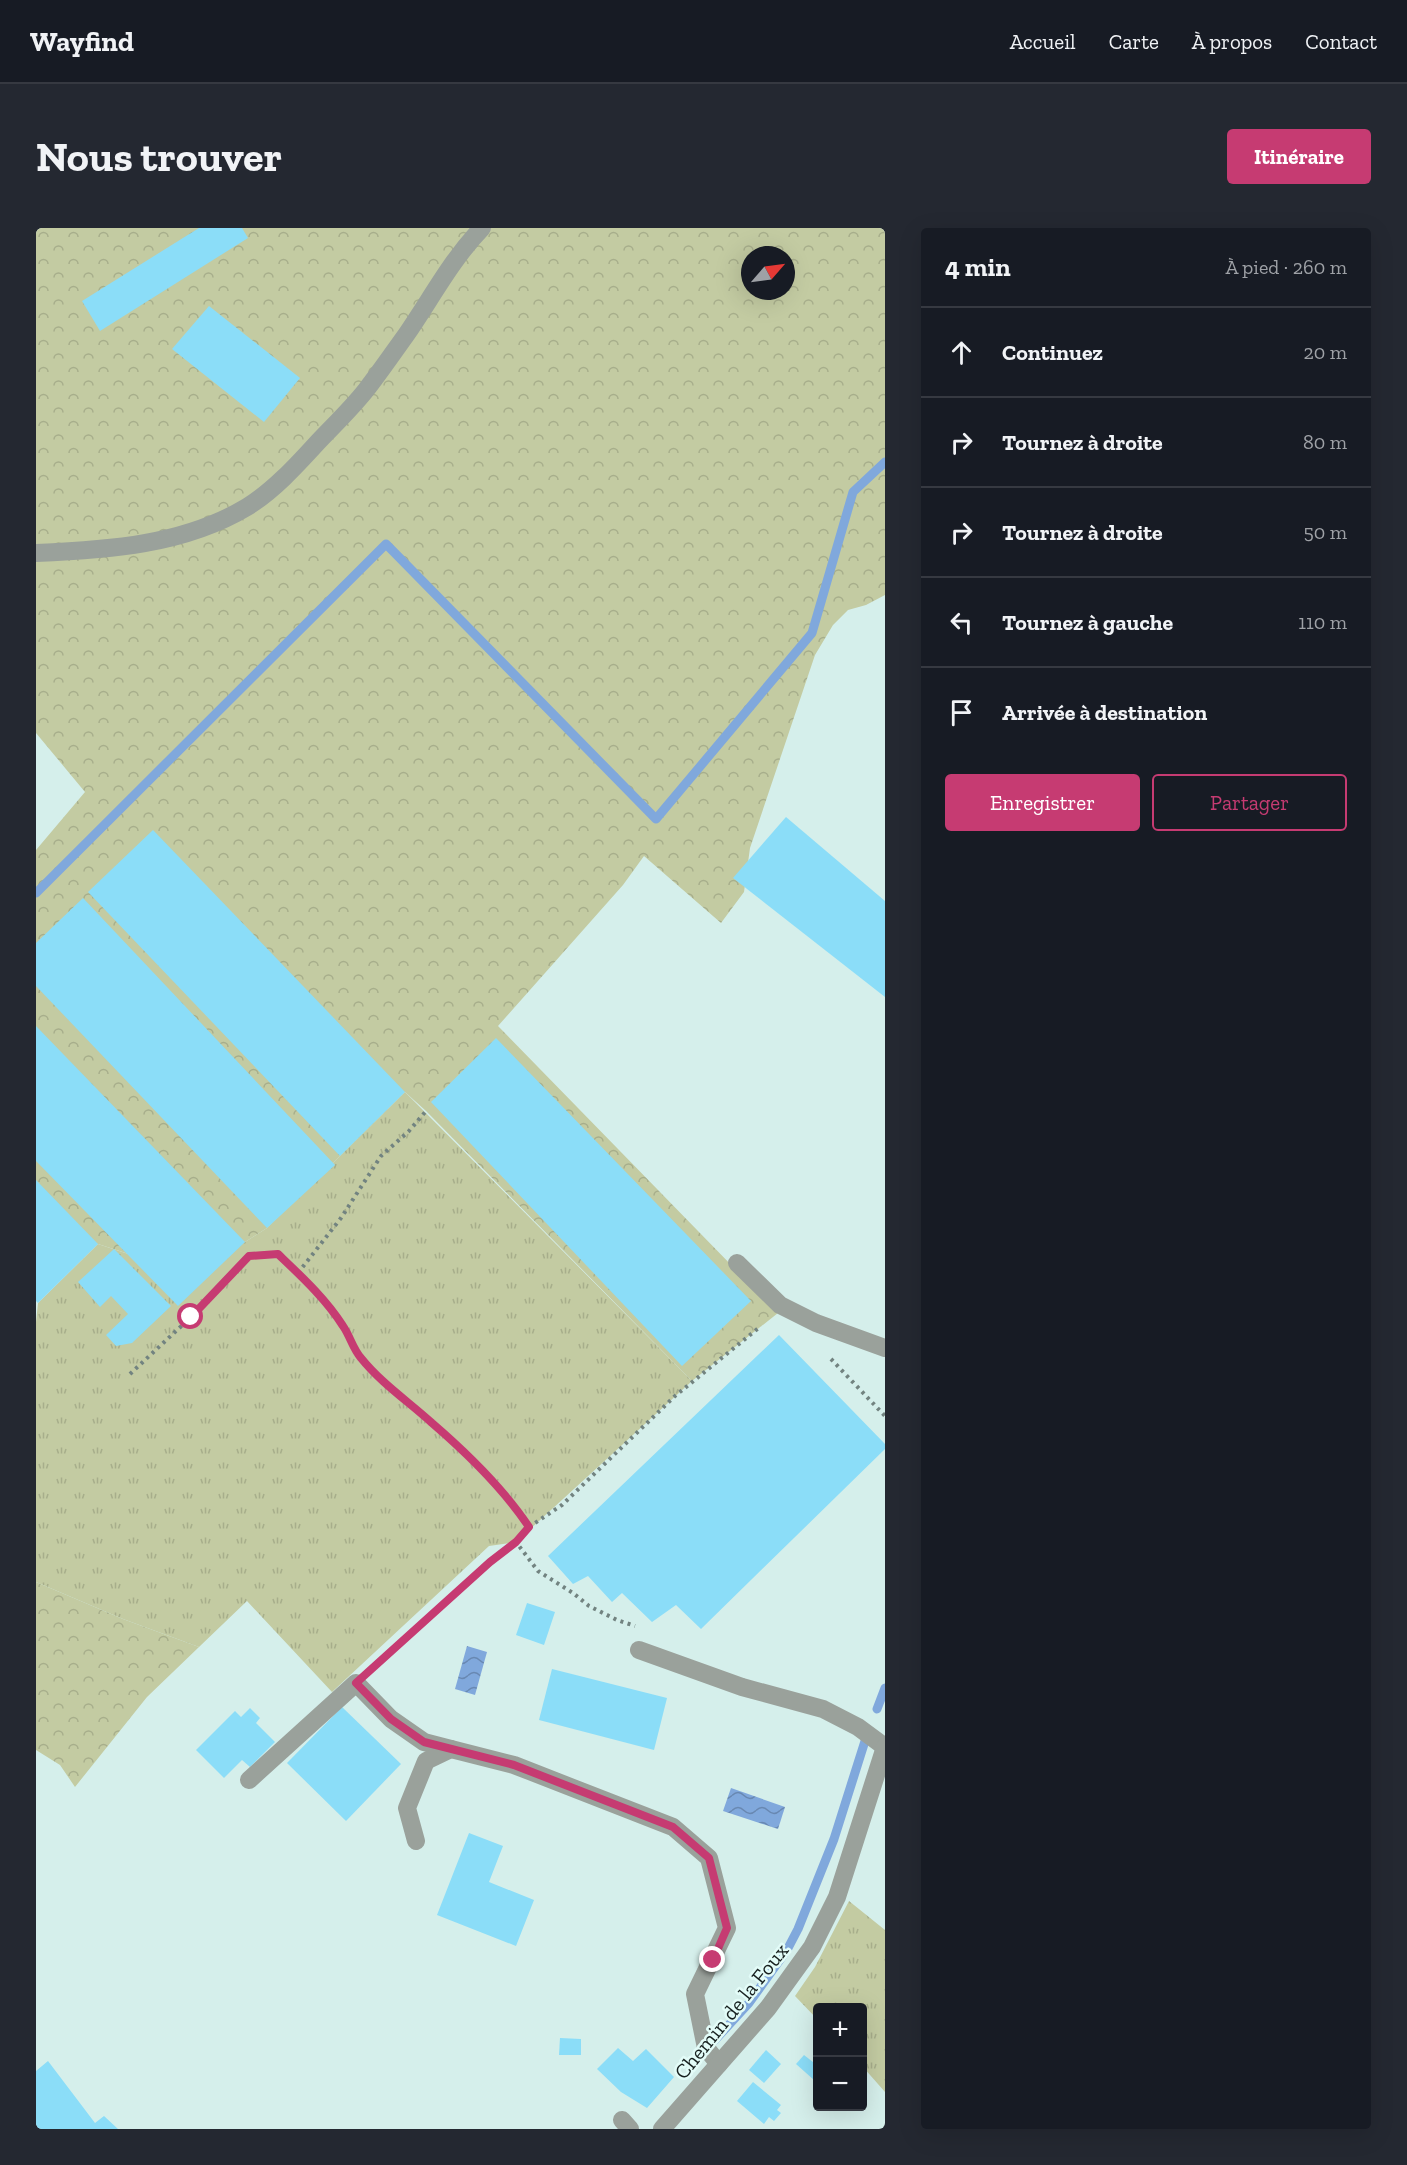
<!DOCTYPE html>
<html lang="fr">
<meta charset="utf-8">
<style>
:root{--surface:#171b24;--page:#242831;--text:#f1f3f6;--muted:#9ea1a6;--line:#363941;--accent:#c63b72}
body{margin:0;font-family:"Zilla Slab",serif;background:var(--page);color:var(--text)}
.controls{position:absolute;right:18px;bottom:18px;display:grid;overflow:hidden;border-radius:6px;box-shadow:0 6px 24px #0002}
.controls button{width:54px;height:54px;display:grid;place-items:center;padding:0;border:0;border-bottom:2px solid var(--line);background:var(--surface);color:var(--text);font:30px sans-serif}
.compass{position:absolute;left:705px;top:18px;width:54px;height:54px;border-radius:50%;background:var(--surface);box-shadow:0 6px 24px #0002;rotate:62deg}
.stop{position:absolute;width:18px;height:18px;margin:-14px;border:4px solid #c63b72;border-radius:50%;background:#fff}
.stop.end{background:#c63b72;border-color:#fff;box-shadow:0 2px 6px #0008}
.list{margin:0;padding:0;list-style:none}
h2{display:flex;justify-content:space-between;align-items:center;height:78px;margin:0;padding:0 24px;font-size:26px}
h2 small{font-size:20px;font-weight:400;color:var(--muted)}
.list li{display:grid;grid-template-columns:39px 1fr auto;gap:18px;align-items:center;box-sizing:border-box;height:90px;padding:0 24px;border-top:2px solid var(--line)}
.list b{display:block;font-size:22px;white-space:nowrap}
.list em{font-size:20px;font-style:normal;color:var(--muted)}
.actions{display:flex;gap:12px;padding:18px 24px}
.actions a{flex:1;padding:14px 0;border:2px solid var(--accent);border-radius:6px;text-align:center;font-size:21px;color:var(--accent)}
.actions .main{background:var(--accent);color:#fff}
.icon{flex:none;width:33px;height:33px;fill:none;stroke:currentColor;stroke-width:2;stroke-linecap:round;stroke-linejoin:round}
.map{position:relative;flex:none;width:849px;height:1901px;overflow:hidden;border-radius:6px}
header{display:flex;align-items:center;gap:36px;box-sizing:border-box;height:84px;padding:0 30px;background:var(--surface);border-bottom:2px solid var(--line)}
header strong{font-size:28px}
nav{display:flex;gap:33px;margin-inline-start:auto;font-size:21px}
.intro{display:flex;align-items:center;justify-content:space-between;box-sizing:border-box;height:144px;padding:0 36px}
h1{margin:0;font-size:42px}
.button{padding:15px 27px;border-radius:6px;background:var(--accent);color:#fff;font-size:21px;font-weight:700}
main{display:flex;gap:36px;padding:0 36px}
aside{flex:1;background:var(--surface);border-radius:6px;box-shadow:0 6px 24px #0002}
.map>svg:first-child{display:block}
.grass{fill:url(#grass-tufts)}
.forest{fill:url(#forest-crowns);fill-rule:evenodd}
.water{fill:url(#water-waves)}
.lines{fill:none;stroke-linecap:round;stroke-linejoin:round}
.stream{stroke:#80a8dc;stroke-width:9}
.building{fill:#8bddf8}
.path{stroke:#728380;stroke-width:4;stroke-dasharray:3 4.5;stroke-linecap:butt}
.lane{stroke:#9aa19b;stroke-width:18}
.street{stroke:#9aa19b;stroke-width:18}
.route{stroke:#c63b72;stroke-width:8}
.labels{text-anchor:middle;dominant-baseline:central;stroke-width:5;stroke-linejoin:round;paint-order:stroke}
.street-label{font-size:21px;fill:#17201f;stroke:#e3fcf8}
</style>
<header>
<strong>Wayfind</strong>
<nav><a>Accueil</a><a>Carte</a><a>À propos</a><a>Contact</a></nav>
</header>
<div class="intro"><h1>Nous trouver</h1><a class="button">Itinéraire</a></div>
<main>
<div class="map">
<svg width="849" height="1901" viewBox="0 0 849 1901">
<defs>
<pattern id="grass-tufts" width="24" height="20" patternUnits="userSpaceOnUse" patternTransform="scale(1.5)"><rect width="24" height="20" fill="#c3cba2"/><path d="M3 7l-1-3M5 7V3M7 7l1-3M15 17l-1-3M17 17v-4M19 17l1-3" fill="none" stroke="#a7ae8b"/></pattern>
<pattern id="forest-crowns" width="20" height="18" patternUnits="userSpaceOnUse" patternTransform="scale(1.5)"><rect width="20" height="18" fill="#c3cba2"/><path d="M2 6a3 3 0 1 1 6 0M12 15a3 3 0 1 1 6 0" fill="none" stroke="#a7ae8b"/></pattern>
<pattern id="water-waves" width="16" height="10" patternUnits="userSpaceOnUse" patternTransform="scale(1.5)"><rect width="16" height="10" fill="#80a8dc"/><path d="M0 5q4-4 8 0t8 0" fill="none" stroke="#6888b2"/></pattern>
</defs>
<rect width="100%" height="100%" fill="#d5efeb"/>
<!-- grass -->
<g class="grass">
<path d="M369,864L656,1153L480,1314L453,1318L296,1464L211,1373L163,1419L87,1391L0,1354V1094L2,1075L62,1016L150,1045L209,1014L231,1000Z"/>
<path d="M813,1673L849,1702V1864L827,1839L826,1780H782L781,1791L759,1768L779,1739Z"/>
</g>
<!-- forest -->
<g class="forest">
<path d="M0,0H849V367L830,377L812,382L797,397L779,427L714,620L708,664L685,695L608,628L587,657L462,798L742,1085L656,1153L390,883L369,864L231,1000L209,1014L151,1045L62,1016L0,1067V622L49,564L0,505ZM714,27H750V63H714Z"/>
<path d="M0,1354L87,1391L163,1419L111,1469L39,1559L24,1537L0,1522Z"/>
</g>
<!-- water -->
<g class="water">
<path d="M431,1418L451,1424L439,1467L419,1461Z"/>
<path d="M695,1560L749,1579L742,1601L687,1583Z"/>
</g>
<g class="lines">
<!-- stream -->
<g class="stream">
<path d="M0,665L350,316L620,591L776,405L817,264L849,234"/>
<path d="M841,1481L849,1460"/>
<path d="M678,1813L713,1775L751,1722L762,1701L798,1611L829,1513"/>
</g>
</g>
<!-- building -->
<g class="building">
<path d="M163,0H206L212,10L64,103L46,73Z"/>
<path d="M173,78L264,150L228,194L136,121Z"/>
<path d="M750,589L849,673V769L697,650Z"/>
<path d="M117,602L369,864L304,928L52,664Z"/>
<path d="M47,670L299,937L231,1000L0,758V715Z"/>
<path d="M0,798L209,1014L142,1078L0,933Z"/>
<path d="M460,810L715,1073L646,1138L395,874Z"/>
<path d="M0,952L62,1016L2,1075L0,1073Z"/>
<path d="M78,1021L135,1078L96,1115L80,1118L70,1107L92,1086L75,1068L64,1079L42,1054Z"/>
<path d="M743,1107L849,1216V1221L665,1401L640,1377L616,1394L586,1365L576,1374L552,1348L537,1356L512,1328Z"/>
<path d="M491,1375L519,1384L508,1417L480,1407Z"/>
<path d="M516,1441L631,1470L618,1522L503,1492Z"/>
<path d="M306,1479L365,1536L310,1593L251,1535Z"/>
<path d="M214,1480L224,1490L220,1495L239,1514L214,1539L206,1532L188,1550L160,1522L199,1483L205,1489Z"/>
<path d="M433,1605L467,1618L453,1654L498,1672L480,1718L401,1687Z"/>
<path d="M524,1810L545,1811V1827H523Z"/>
<path d="M582,1820L597,1833L610,1821L638,1849L611,1880L585,1864L561,1841Z"/>
<path d="M730,1822L745,1836L728,1855L713,1842Z"/>
<path d="M768,1827L782,1838V1849L778,1852L760,1836Z"/>
<path d="M12,1833L59,1895L68,1888L82,1901H0V1843Z"/>
<path d="M717,1854L745,1877L741,1882L745,1885L738,1893L733,1889L728,1896L701,1873Z"/>
</g>
<g class="lines">
<!-- path -->
<g class="path">
<path d="M262,1045L305,990L345,928L373,903L390,883"/>
<path d="M795,1131L849,1188"/>
<path d="M94,1146L155,1089L213,1028L242,1026C265,1048 290,1071 307,1098C313,1108 317,1121 325,1130C345,1155 373,1174 396,1195C432,1226 467,1260 493,1299L480,1314"/>
<path d="M493,1299L526,1277L639,1168L725,1098"/>
<path d="M338,1439L455,1334L480,1314L502,1343L537,1365L553,1378L581,1392L599,1398"/>
</g>
<!-- lane -->
<g class="lane">
<path d="M701,1035L744,1077L780,1095L849,1120"/>
<path d="M603,1422L706,1459L787,1481L822,1499L849,1519"/>
<path d="M213,1552L320,1455L355,1491L388,1514L415,1521"/>
<path d="M380,1613L371,1580L390,1533L415,1521L478,1537L637,1599L673,1630L691,1700L659,1766L670,1820L683,1836"/>
<path d="M586,1892L594,1901"/>
</g>
<!-- street -->
<g class="street">
<path d="M0,325C71,322 148,317 211,279C237,263 260,238 281,215C297,198 315,181 330,162C344,144 357,125 370,107C395,71 415,32 446,0"/>
<path d="M626,1901L732,1780L776,1719L801,1669L849,1519"/>
</g>
</g>
<g class="lines">
<!-- route -->
<path class="route" d="M155,1089L213,1028L242,1026C265,1048 290,1071 307,1098C314,1108 317,1121 325,1130C345,1155 373,1174 396,1195C432,1226 467,1260 493,1299L480,1314L454,1334L320,1455L355,1491L388,1514L478,1537L637,1599L673,1630L691,1700L677,1732"/>
</g>
<g class="labels">
<!-- street labels -->
<g class="street-label">
<text transform="translate(695 1783) rotate(-51)">Chemin de la Foux</text>
</g>
</g>
</svg>
<div class="controls">
<button>+</button>
<button>−</button>
</div>
<svg class="compass" viewBox="-18 -18 36 36"><path d="M0-13l5 13h-10z" fill="#e53935"/><path d="M0 13l5-13h-10z" fill="#9ea1a6"/></svg>
<div class="stop" style="left:155px;top:1089px"></div>
<div class="stop end" style="left:677px;top:1732px"></div>
</div>
<aside>
<h2>4 min<small>À pied · 260 m</small></h2>
<ul class="list">
<li><svg class="icon" aria-label="ahead" viewBox="0 0 24 24"><path d="M12 20V5M6 11l6-6 6 6"/></svg><div><b>Continuez</b></div><em>20 m</em></li>
<li><svg class="icon" aria-label="right" viewBox="0 0 24 24"><path d="M7 20v-9h11M14 6l5 5-5 5"/></svg><div><b>Tournez à droite</b></div><em>80 m</em></li>
<li><svg class="icon" aria-label="right" viewBox="0 0 24 24"><path d="M7 20v-9h11M14 6l5 5-5 5"/></svg><div><b>Tournez à droite</b></div><em>50 m</em></li>
<li><svg class="icon" aria-label="left" viewBox="0 0 24 24"><path d="M17 20v-9H6M10 6l-5 5 5 5"/></svg><div><b>Tournez à gauche</b></div><em>110 m</em></li>
<li><svg class="icon" aria-label="arrive" viewBox="0 0 24 24"><path d="M6 21V4h12l-3 4 3 4H6"/></svg><div><b>Arrivée à destination</b></div></li>
</ul>
<div class="actions"><a class="main">Enregistrer</a><a>Partager</a></div>
</aside>
</main>
